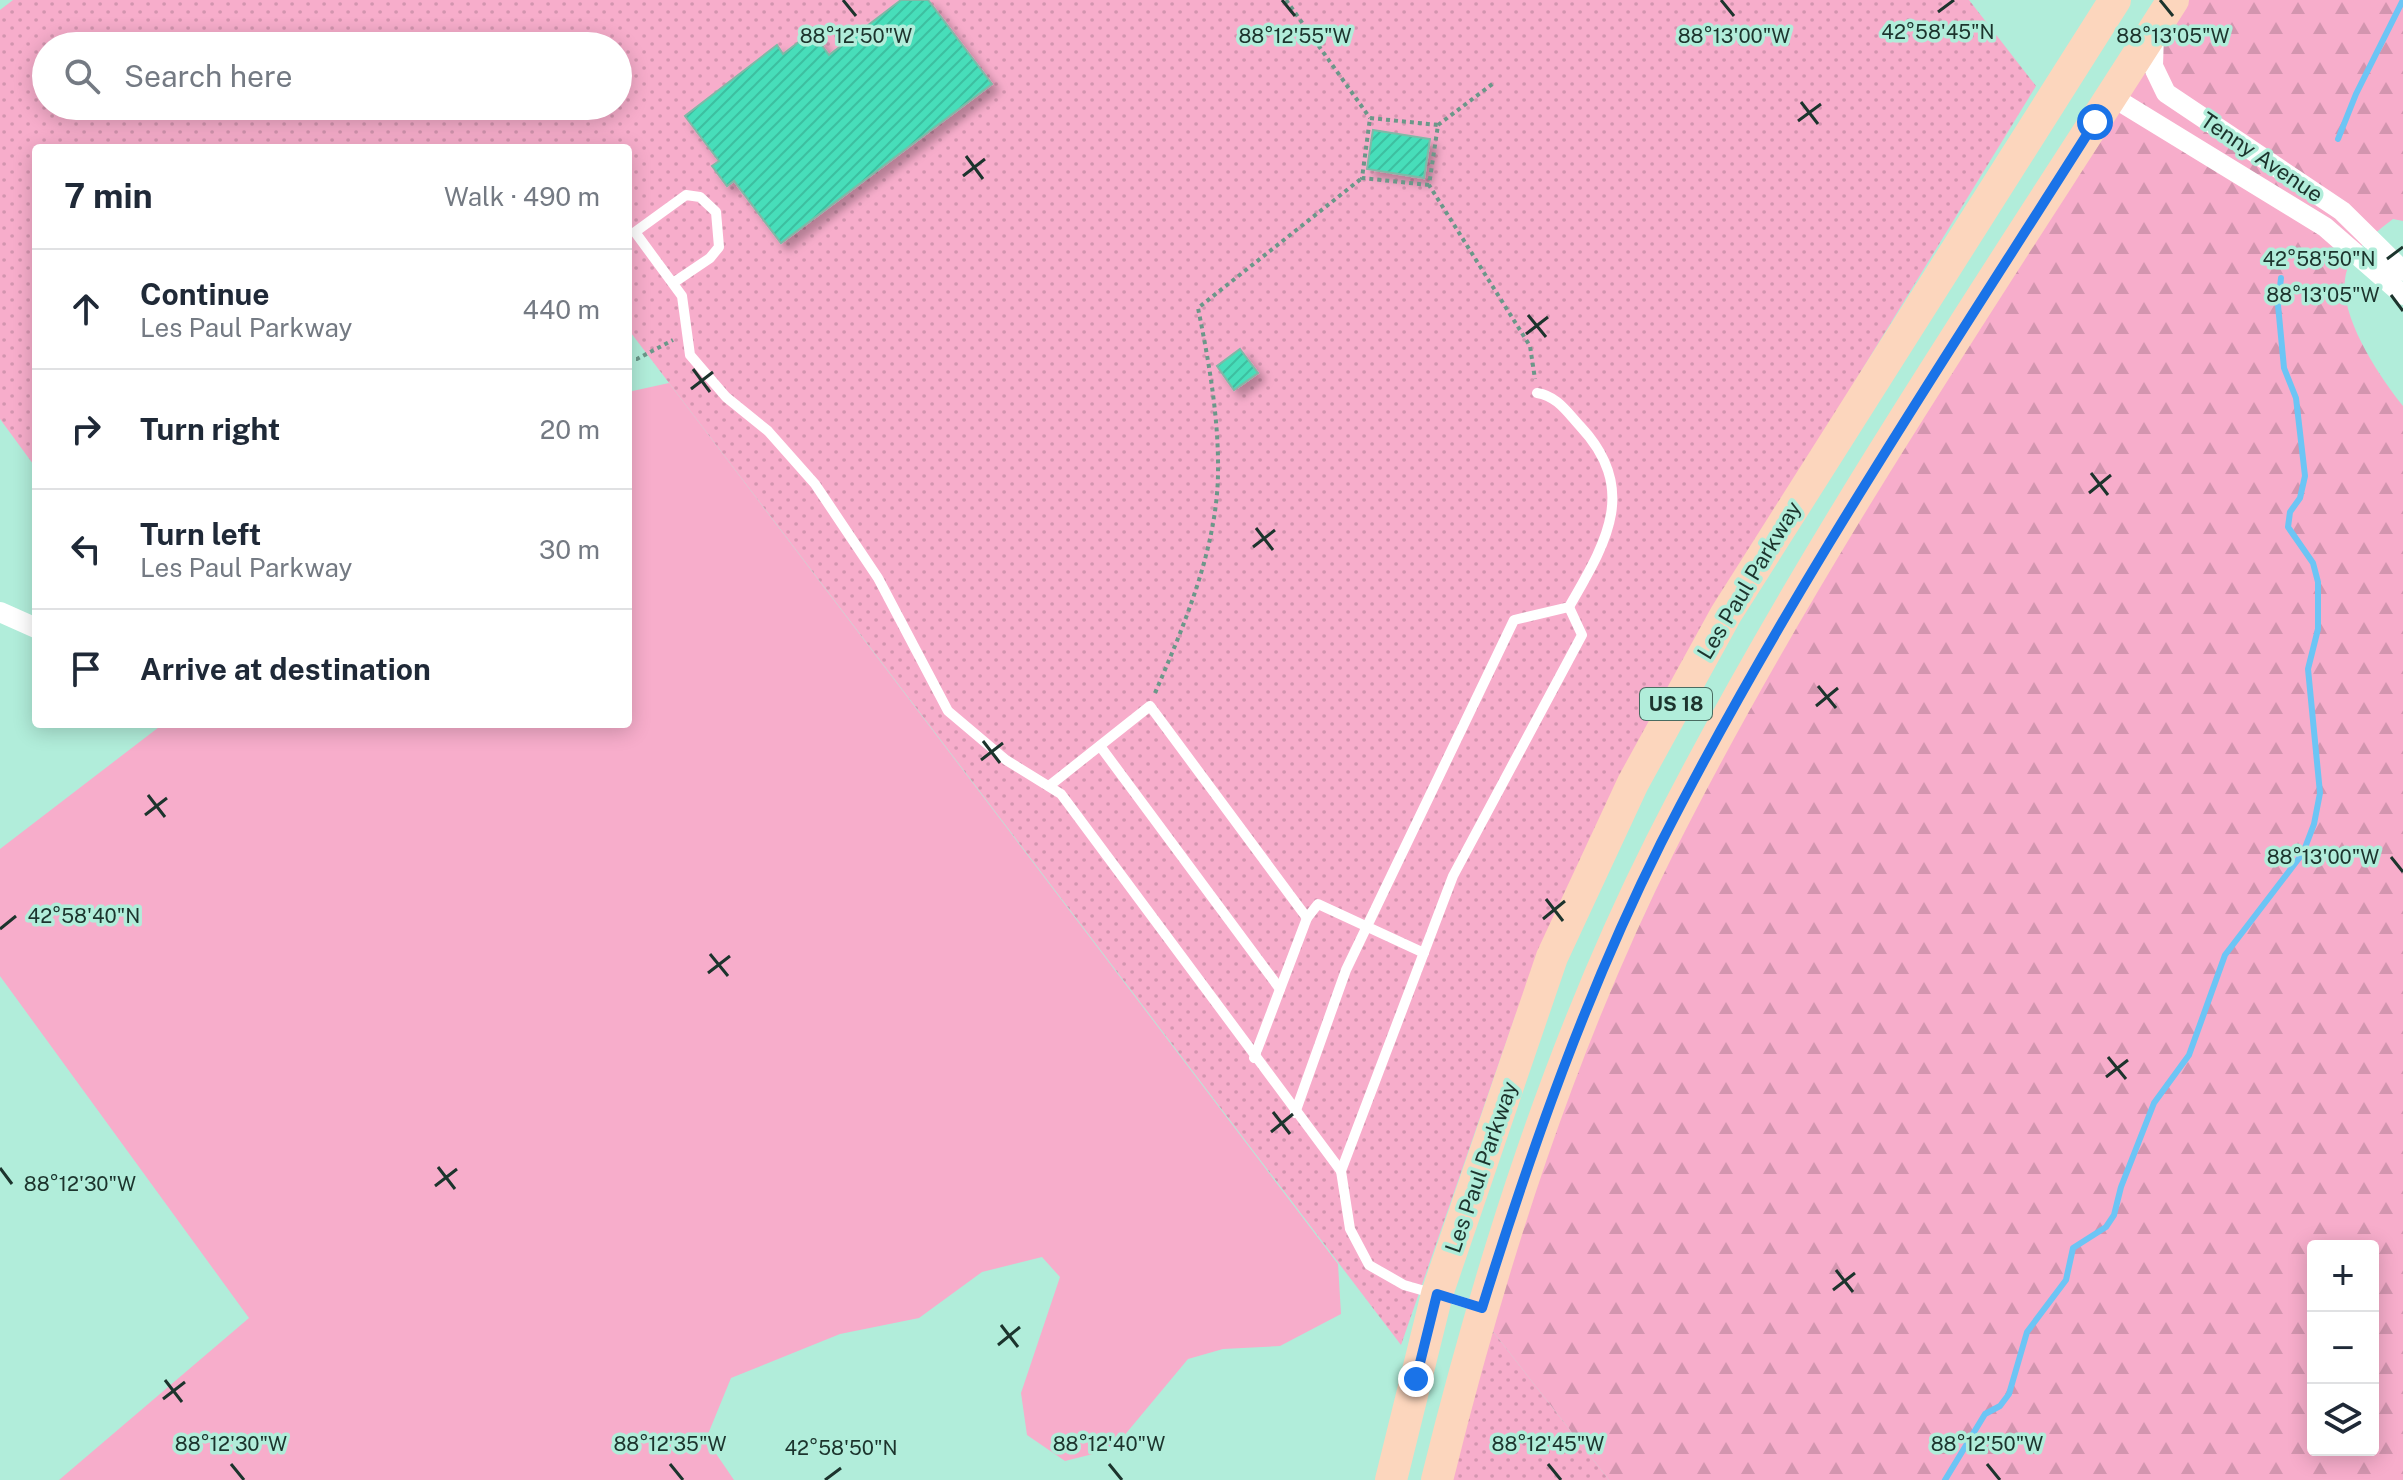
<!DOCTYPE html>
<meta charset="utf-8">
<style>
:root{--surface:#fff;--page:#f6f6f7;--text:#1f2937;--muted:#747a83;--line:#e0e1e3}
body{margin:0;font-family:"Public Sans",sans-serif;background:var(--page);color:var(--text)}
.controls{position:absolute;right:24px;bottom:24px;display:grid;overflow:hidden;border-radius:8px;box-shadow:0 4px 20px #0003}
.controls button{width:72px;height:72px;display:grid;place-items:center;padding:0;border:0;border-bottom:2px solid var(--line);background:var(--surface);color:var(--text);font:40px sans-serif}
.stop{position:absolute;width:24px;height:24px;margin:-18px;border:6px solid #1a73e8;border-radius:50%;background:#fff}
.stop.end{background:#1a73e8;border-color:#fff;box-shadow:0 2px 8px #0008}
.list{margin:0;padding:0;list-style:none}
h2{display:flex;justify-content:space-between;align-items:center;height:104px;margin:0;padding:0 32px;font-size:34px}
h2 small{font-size:26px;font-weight:400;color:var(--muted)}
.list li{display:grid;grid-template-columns:52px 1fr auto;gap:24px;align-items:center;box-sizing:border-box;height:120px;padding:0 32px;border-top:2px solid var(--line)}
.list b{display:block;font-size:30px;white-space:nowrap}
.list p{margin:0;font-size:26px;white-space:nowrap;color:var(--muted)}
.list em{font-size:26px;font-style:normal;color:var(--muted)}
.icon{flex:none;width:44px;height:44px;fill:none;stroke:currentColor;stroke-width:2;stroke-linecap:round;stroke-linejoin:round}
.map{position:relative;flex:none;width:2403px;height:1480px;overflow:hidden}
.search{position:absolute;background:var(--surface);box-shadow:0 4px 20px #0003;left:32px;top:32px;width:600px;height:88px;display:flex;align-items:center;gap:20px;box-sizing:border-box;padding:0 28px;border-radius:44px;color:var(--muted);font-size:30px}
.panel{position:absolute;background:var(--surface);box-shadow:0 4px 20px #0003;left:32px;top:144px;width:600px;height:584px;border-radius:8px}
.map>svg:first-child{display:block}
.grass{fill:#f7adcb}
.forest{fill:url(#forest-firs);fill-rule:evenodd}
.park{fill:url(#park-dots);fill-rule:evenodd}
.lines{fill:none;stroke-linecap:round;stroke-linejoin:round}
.stream{stroke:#6cc5f5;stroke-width:6}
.building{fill:url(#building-hatch);stroke:#7fb9a7;stroke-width:2;filter:url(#shadow)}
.path{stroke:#6b9789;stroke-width:4;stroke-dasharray:4 4;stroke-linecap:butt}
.service{stroke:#fff;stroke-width:10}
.minor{stroke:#fff;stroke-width:20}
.primary{stroke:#fcd6bd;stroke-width:32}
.route{stroke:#1a73e8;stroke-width:10}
.ticks{fill:none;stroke:#1c342d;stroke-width:3}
.labels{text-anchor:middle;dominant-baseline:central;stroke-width:7;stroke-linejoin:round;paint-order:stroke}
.shield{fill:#b1edda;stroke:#496c61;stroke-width:2}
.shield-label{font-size:20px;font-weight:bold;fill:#1c342d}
.street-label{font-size:22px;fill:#1c342d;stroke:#b1edda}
.ticks-label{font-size:20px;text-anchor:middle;fill:#1c342d;stroke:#b1edda;stroke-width:7;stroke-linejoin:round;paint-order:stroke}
</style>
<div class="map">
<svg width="2403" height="1480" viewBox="0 0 2403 1480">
<defs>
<pattern id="forest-firs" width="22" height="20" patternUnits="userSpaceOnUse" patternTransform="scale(2)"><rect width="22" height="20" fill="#f7adcb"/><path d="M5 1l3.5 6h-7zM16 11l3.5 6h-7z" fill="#d395af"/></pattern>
<pattern id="park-dots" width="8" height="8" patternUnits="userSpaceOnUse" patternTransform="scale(2)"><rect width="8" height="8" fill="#f7adcb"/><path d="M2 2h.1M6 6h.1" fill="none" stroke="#d395af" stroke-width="1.8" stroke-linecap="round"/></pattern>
<pattern id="building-hatch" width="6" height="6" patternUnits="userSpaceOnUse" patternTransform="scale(2)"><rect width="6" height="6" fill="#46deba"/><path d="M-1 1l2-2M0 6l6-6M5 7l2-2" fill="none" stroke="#3dbfa0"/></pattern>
<filter id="shadow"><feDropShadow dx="7" dy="7" stdDeviation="4" flood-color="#0004"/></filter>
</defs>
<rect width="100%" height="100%" fill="#b1edda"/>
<!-- grass -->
<path class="grass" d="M669,383L1338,1264L1341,1314L1280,1346L1223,1349L1188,1359L1113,1449L1065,1461L1027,1435L1021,1393L1060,1277L1042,1257L982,1272L919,1318L840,1334L731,1378L706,1439L734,1480H59L249,1318L0,976V849L163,724H628V392Z"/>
<!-- forest -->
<path class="forest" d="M2178,0H2403V221L2393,219C2374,234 2355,247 2347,270C2334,310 2379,376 2403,406V1480H1609L1484,1320L1561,1093L1741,706ZM2313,1246H2373V1450H2313Z"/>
<!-- park -->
<g class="park">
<path d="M13,0H1969L2036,86L1687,655L1516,1014L1401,1345L628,329V148H36V468L0,419V10ZM46,46H618V106H46Z"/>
<path d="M1484,1320L1609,1480H1443Z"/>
</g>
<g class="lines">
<!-- stream -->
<g class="stream">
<path d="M2338,139L2356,94L2403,0"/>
<path d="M1945,1480L1985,1414L2000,1406L2009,1394L2027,1332L2066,1280L2073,1248L2106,1227L2114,1215L2121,1187L2154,1103L2189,1055L2225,955L2303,853L2314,824L2320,793L2308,669L2318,629V582L2313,563L2288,527L2290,512L2300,498L2305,476L2296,398L2284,368L2278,305L2281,278"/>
</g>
</g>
<!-- building -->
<g class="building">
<path d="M901,0H928L992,84L781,243L734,181L727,186L712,166L719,161L685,116L777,45L783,54L812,32L829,55Z"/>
<path d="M1373,130L1430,139L1424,178L1367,169Z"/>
<path d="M1240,349L1258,373L1234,390L1217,366Z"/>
</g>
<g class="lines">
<!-- path -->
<g class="path">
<path d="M1286,0L1370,118"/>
<path d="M1438,125L1495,82"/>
<path d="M1429,185L1362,178L1370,118L1438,125L1429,185L1530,346L1535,379"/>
<path d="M628,359H637L673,340"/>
<path d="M1155,693C1184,626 1217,548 1218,474C1219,419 1209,362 1198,308L1362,178"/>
</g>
<!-- service -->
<g class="service">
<path d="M673,283L710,258L719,247L716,212L700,197L686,195L635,232L682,296L690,355L726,397L768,431L815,484L878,578L948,711L1006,760L1061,794L1341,1171"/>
<path d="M1100,746L1280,989"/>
<path d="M1049,786L1150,706L1307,918L1318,904L1424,953"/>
<path d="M1254,1058L1307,918"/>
<path d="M1295,1113L1346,970L1514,620L1569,607C1605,544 1640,490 1580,426C1567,412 1557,396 1537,393"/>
<path d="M1480,1307L1404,1285L1369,1265L1350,1229L1341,1171L1453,876L1582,635L1569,607"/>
</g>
<!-- minor -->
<g class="minor">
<path d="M2154,34L2153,66L2166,93L2342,211L2403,271"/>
<path d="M2111,96L2325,227L2403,295"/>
<path d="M0,612L36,628"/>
</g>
<!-- primary -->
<g class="primary">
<path d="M1391,1480L1437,1294L1552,957L1633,783L1726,614L2115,0"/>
<path d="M1437,1480C1491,1262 1560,1044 1661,843C1809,550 1997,277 2173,0"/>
</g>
</g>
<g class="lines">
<!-- route -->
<path class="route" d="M1416,1379L1437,1294L1482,1308C1531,1150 1587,991 1661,843C1788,593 1945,359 2095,122"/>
</g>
<!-- ticks -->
<path class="ticks" d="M843,0L856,16M1282,0L1295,16M1721,0L1734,16M2160,0L2173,16M1938,12L1954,0M1801,102L1818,124M1798,121L1821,104M966,156L983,179M963,176L985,159M2387,259L2403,247M2391,295L2403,311M1528,315L1546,337M1526,334L1548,317M693,369L710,392M691,389L713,372M2091,473L2108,495M2089,493L2111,475M1256,528L1273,550M1253,547L1275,530M1818,686L1836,708M1816,706L1838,688M983,741L1000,763M981,760L1003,743M148,795L165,817M145,815L167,798M2391,857L2403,872M1546,899L1563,921M1543,919L1565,901M0,929L16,916M710,954L728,976M708,973L730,956M2108,1057L2126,1079M2106,1077L2128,1060M1273,1112L1290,1134M1271,1132L1293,1114M438,1167L455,1189M0,1168L12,1184M435,1186L457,1169M1836,1270L1853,1292M1833,1290L1855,1273M1001,1325L1018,1347M998,1345L1020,1327M165,1380L182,1402M163,1399L185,1382M231,1464L244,1480M670,1464L683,1480M1109,1464L1122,1480M1548,1464L1561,1480M1987,1464L2000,1480M825,1480L841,1468"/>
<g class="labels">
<!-- shield labels -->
<rect class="shield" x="1640" y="688" width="72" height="32" rx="6"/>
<g class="shield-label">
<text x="1676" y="704">US 18</text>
</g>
<!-- street labels -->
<g class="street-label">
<text transform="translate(2262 157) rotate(34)">Tenny Avenue</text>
<text transform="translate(1749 580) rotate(-59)">Les Paul Parkway</text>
<text transform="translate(1481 1167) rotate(-71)">Les Paul Parkway</text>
</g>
</g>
<g class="ticks-label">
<text x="1938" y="39">42°58'45"N</text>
<text x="856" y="43">88°12'50"W</text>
<text x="1295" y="43">88°12'55"W</text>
<text x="1734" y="43">88°13'00"W</text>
<text x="2173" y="43">88°13'05"W</text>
<text x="2319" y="266">42°58'50"N</text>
<text x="2323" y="302">88°13'05"W</text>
<text x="2323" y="864">88°13'00"W</text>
<text x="84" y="923">42°58'40"N</text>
<text x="80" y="1191">88°12'30"W</text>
<text x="231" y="1451">88°12'30"W</text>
<text x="670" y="1451">88°12'35"W</text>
<text x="1109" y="1451">88°12'40"W</text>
<text x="1548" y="1451">88°12'45"W</text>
<text x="1987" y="1451">88°12'50"W</text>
<text x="841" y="1455">42°58'50"N</text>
</g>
</svg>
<div class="controls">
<button>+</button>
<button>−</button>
<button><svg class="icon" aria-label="layers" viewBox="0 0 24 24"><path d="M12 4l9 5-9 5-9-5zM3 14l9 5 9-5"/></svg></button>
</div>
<div class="stop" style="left:2095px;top:122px"></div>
<div class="stop end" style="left:1416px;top:1379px"></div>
<div class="search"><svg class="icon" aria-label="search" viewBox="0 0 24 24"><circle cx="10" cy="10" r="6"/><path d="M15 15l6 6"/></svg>Search here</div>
<section class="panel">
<h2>7 min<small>Walk · 490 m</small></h2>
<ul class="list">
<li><svg class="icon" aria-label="ahead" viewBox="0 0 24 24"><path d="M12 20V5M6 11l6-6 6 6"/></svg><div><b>Continue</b><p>Les Paul Parkway</p></div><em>440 m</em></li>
<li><svg class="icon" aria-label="right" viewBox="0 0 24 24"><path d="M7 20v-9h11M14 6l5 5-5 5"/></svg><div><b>Turn right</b></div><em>20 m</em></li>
<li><svg class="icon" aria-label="left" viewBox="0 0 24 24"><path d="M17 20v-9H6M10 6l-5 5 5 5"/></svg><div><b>Turn left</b><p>Les Paul Parkway</p></div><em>30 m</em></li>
<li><svg class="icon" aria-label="arrive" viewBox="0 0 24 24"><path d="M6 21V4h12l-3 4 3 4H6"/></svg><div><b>Arrive at destination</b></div></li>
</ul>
</section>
</div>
